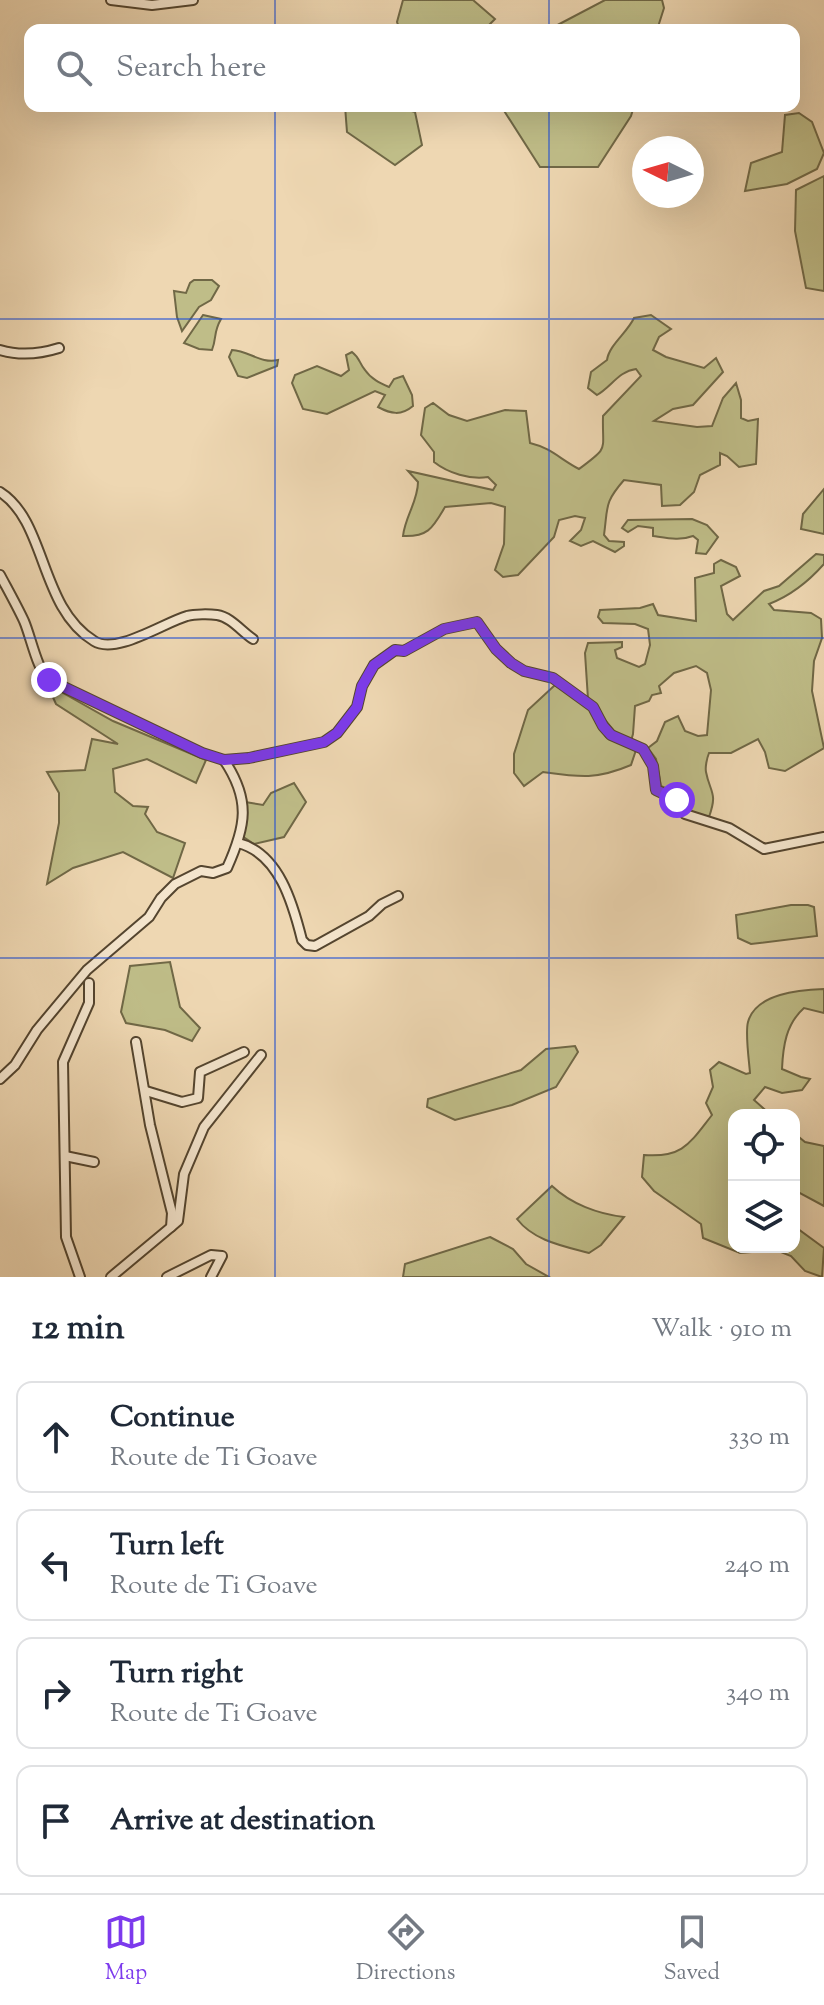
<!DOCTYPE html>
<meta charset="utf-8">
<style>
:root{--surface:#fff;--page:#f6f6f7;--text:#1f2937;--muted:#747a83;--line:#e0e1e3;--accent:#7c3aed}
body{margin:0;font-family:"Sorts Mill Goudy",serif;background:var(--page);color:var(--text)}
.controls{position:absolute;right:24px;bottom:24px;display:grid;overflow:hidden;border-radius:16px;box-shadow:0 8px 32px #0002}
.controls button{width:72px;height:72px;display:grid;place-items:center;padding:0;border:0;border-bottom:2px solid var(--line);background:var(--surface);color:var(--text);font:40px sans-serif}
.compass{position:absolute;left:632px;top:136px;width:72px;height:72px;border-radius:50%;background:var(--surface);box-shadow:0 8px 32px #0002;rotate:275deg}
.stop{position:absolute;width:24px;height:24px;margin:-18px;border:6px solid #7c3aed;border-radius:50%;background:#fff}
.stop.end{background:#7c3aed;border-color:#fff;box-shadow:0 2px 8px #0008}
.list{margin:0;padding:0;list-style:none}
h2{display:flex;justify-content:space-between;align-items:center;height:104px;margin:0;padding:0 32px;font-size:34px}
h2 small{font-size:26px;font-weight:400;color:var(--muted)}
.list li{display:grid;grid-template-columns:52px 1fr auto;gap:24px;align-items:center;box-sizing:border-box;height:112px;margin:0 16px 16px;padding:0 16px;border:2px solid var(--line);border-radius:16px}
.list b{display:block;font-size:30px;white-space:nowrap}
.list p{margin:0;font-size:26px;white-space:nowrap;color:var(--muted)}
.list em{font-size:26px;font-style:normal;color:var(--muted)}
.icon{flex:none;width:44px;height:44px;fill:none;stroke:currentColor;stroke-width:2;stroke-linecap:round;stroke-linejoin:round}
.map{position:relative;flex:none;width:824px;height:1277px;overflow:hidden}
.search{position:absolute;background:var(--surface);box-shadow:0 8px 32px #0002;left:24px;right:24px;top:24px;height:88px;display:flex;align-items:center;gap:20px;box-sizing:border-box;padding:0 28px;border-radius:16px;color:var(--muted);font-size:30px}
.sheet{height:616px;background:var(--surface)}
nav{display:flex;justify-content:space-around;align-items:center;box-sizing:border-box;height:112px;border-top:2px solid var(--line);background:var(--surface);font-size:22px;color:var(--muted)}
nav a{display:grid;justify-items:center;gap:4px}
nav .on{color:var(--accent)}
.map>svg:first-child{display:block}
.green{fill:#bfbd88;stroke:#706846;stroke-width:2}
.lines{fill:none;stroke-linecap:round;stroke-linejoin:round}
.minor-casing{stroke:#54452f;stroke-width:12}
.minor{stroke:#f4e5cd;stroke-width:8}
.route{stroke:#7c3aed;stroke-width:10}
.grid{fill:none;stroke:#1d4ed8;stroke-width:2;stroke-opacity:0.55}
</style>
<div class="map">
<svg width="824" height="1277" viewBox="0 0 824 1277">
<rect width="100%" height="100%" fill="#eed7b2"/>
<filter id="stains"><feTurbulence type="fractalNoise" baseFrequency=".0025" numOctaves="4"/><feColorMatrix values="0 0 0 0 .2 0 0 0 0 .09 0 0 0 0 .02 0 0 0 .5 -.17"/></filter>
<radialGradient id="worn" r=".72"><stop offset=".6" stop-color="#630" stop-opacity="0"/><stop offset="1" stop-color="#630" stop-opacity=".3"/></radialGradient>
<!-- green -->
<g class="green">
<path d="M403,0H473L495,19L484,30H400L397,22Z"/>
<path d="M605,0H662L664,8L657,30H548Z"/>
<path d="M345,106H395L415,112L422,145L395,165L347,132Z"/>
<path d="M501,106H634L631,116L598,167H540Z"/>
<path d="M799,113L812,122L824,153L817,169L787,184L745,191L751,163L782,152L785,115Z"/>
<path d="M824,176V291L806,288L795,231L796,190Z"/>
<path d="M194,280H212L219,286L211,300L199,307L182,331L177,317L174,291L186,293L190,283Z"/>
<path d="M203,315L221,319C213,333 217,337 212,350L199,349L184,343Z"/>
<path d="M651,315L671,329L659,337L653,350L666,357L704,368L716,358L723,372L693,405L673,409L654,421L697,427L712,426L723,398L736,383L741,400V418L748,421L758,419L756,464L739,467L727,456L720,453V465L700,475L694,492L680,505L662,506L661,485L624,480C604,503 608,506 604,535L609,541L624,542V546L615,552L593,541L581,546L570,541L581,530L585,518L575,516L559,520L554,537L518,575L503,577L495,570L504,544L505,507L491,503L445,507C433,527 429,537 403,536C405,517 418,501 418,482L408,471L493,490L496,485L488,477C470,480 448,473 434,462V452L421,435L425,408L433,403L449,415L467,421L505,410L526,411L530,443C551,448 560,459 579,469C610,446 602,452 603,416L641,376L636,369C619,371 611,387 597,395L588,388L591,372L607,360C609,345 627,333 634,318Z"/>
<path d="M232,350C249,351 261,364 278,360L277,366L247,378L238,376L229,357Z"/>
<path d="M352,352C360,358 359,363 365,370C371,379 380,383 389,387L394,379L403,376L412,395L413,406C401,416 391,414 378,407L385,395L375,391L327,414L303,409L292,383L295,375L317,366L341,376L349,370L346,355Z"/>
<path d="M824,489V534L801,529L803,514Z"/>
<path d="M692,519L707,525L718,537L706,554L696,553L698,540L693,536C680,541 667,538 653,536V528L638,526L628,532L622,528L628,520Z"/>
<path d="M816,554L824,555V564C809,581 790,596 769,604L774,610L811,613L821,619L822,638L814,661L812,691L824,748L785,771L769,768L765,752L758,739L731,753H709C707,758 705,767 706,772C710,793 718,792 709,817L688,812L682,796L661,786L656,759L648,748L657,741L665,722L678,716L685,731L698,736L707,735L711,690L707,673L696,666L674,673L659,686L661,693L652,695L649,701L635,706L633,734L631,741L614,731L588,699L585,653L588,643L622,642V647L615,650L617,658L639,667L645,664L650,645L648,629L635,624L603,623L598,617L600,610L640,608L653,604L658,615L696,621L695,578L714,573V564L721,560L736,567L740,576L721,586L727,614L733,620L764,591L779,586Z"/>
<path d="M47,684L113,721L206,760L196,783L147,759L113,769L115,792L133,806L148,807L145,814L157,832L185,843L173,878L123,852L73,868L47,884L59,823V793L47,772L85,770L92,739L118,744L56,704Z"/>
<path d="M555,685L587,705L606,737L636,750L631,765C596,780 579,777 543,772L524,786L514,773V754L528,710Z"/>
<path d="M294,783L306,802L284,837L254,844L242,836L245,802L263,805L271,793Z"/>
<path d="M791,905H808L814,907L817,936L751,944L738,938L736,915Z"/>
<path d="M170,962L180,1007L200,1028L192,1041L165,1030L126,1023L121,1012L130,966Z"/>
<path d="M824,989V1013L804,1008C786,1024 783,1046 782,1069L801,1077L810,1079L802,1090L782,1093L765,1087L754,1100L771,1115H734V1247H794V1226L824,1248L822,1277L805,1271L791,1256L776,1250L740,1253L703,1238L701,1224L654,1191L642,1177L644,1155C683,1158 690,1143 712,1115L706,1103L713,1087L710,1070L719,1062L746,1074L750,1073C749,1060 745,1033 748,1022C756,993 800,990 824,989Z"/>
<path d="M575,1046L578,1052L556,1087L512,1105L455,1120L427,1107L428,1099L521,1070L546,1049Z"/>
<path d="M794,1133L805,1142L824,1146V1206L794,1190Z"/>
<path d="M552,1186C571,1204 598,1214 624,1217L601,1245L589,1253C563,1246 534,1241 517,1219Z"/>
<path d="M490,1237L513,1249L526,1264L549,1277H403L405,1264Z"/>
</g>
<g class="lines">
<!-- minor casing -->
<g class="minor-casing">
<g id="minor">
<path d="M111,0L152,5L193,0"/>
<path d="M0,350C20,356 40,354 59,348"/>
<path d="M0,492C47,522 39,607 94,641C116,655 163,623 187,616C195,614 209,614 217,615C231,617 242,632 253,639"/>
<path d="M0,575C8,590 17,606 24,621C31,637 37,670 49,680L202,753L224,760L249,758L324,742L337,733L357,707L362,686L374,665L395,650L404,651L444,629L477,622L496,649L511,663L524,671L553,678L593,707L603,726L611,735L643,749L653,766L656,790L677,800L685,814L729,828L764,849L824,837"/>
<path d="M238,843C279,853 293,904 302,940L307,945L315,946L369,916L382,904L398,896"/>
<path d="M0,1079L15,1065L37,1030L87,970L149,917L161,898L175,884L201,871L213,873L227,868C246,826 251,800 224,760"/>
<path d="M146,1091L182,1102L198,1098L200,1072L244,1052"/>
<path d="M65,1156L94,1162"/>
<path d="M171,1227L178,1221L184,1174L204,1127L261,1055"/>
<path d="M80,1277L66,1237L63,1062L89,1003V983"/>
<path d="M111,1277L171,1227L172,1213L150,1125L136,1042"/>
<path d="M167,1277L211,1255L222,1256L211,1277"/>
</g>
</g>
<!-- minor -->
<use href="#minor" class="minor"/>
</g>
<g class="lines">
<!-- route -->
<path class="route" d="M49,680L202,753L224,760L249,758L324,742L337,733L357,707L362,686L374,665L395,650L404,651L444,629L477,622L496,649L511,663L524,671L553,678L593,707L603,726L611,735L643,749L653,766L656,790L677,800"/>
</g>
<!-- grid -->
<path class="grid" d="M275,0V30M549,0V30M275,106V1277M549,106V1277M0,319H824M0,638H824M0,958H824"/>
<rect width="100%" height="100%" filter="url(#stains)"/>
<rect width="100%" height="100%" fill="url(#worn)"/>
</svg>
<div class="controls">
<button><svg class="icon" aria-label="locate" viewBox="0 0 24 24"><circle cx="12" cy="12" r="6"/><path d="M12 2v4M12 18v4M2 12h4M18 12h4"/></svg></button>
<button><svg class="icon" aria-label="layers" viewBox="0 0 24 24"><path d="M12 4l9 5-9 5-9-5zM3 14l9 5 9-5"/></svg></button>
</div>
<svg class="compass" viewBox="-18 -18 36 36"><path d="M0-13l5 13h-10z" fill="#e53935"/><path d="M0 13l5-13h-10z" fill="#747a83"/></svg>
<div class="stop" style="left:677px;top:800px"></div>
<div class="stop end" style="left:49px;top:680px"></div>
<div class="search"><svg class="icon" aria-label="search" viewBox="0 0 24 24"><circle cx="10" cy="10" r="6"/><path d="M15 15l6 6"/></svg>Search here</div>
</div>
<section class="sheet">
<h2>12 min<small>Walk · 910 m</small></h2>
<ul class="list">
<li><svg class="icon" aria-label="ahead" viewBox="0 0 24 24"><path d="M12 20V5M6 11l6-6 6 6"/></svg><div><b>Continue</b><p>Route de Ti Goave</p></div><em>330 m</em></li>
<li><svg class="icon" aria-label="left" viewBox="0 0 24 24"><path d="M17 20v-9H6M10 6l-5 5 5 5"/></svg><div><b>Turn left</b><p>Route de Ti Goave</p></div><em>240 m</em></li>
<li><svg class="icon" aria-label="right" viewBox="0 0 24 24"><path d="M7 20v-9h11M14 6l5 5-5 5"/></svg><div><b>Turn right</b><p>Route de Ti Goave</p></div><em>340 m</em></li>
<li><svg class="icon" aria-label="arrive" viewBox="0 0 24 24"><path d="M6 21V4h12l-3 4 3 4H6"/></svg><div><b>Arrive at destination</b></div></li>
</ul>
</section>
<nav>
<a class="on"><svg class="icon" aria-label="map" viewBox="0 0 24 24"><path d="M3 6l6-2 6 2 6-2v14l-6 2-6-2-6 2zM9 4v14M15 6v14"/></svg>Map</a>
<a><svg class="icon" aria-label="directions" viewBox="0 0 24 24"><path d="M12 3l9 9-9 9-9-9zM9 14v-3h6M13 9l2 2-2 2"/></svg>Directions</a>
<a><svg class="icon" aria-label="saved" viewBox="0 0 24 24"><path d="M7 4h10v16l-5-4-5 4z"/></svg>Saved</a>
</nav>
